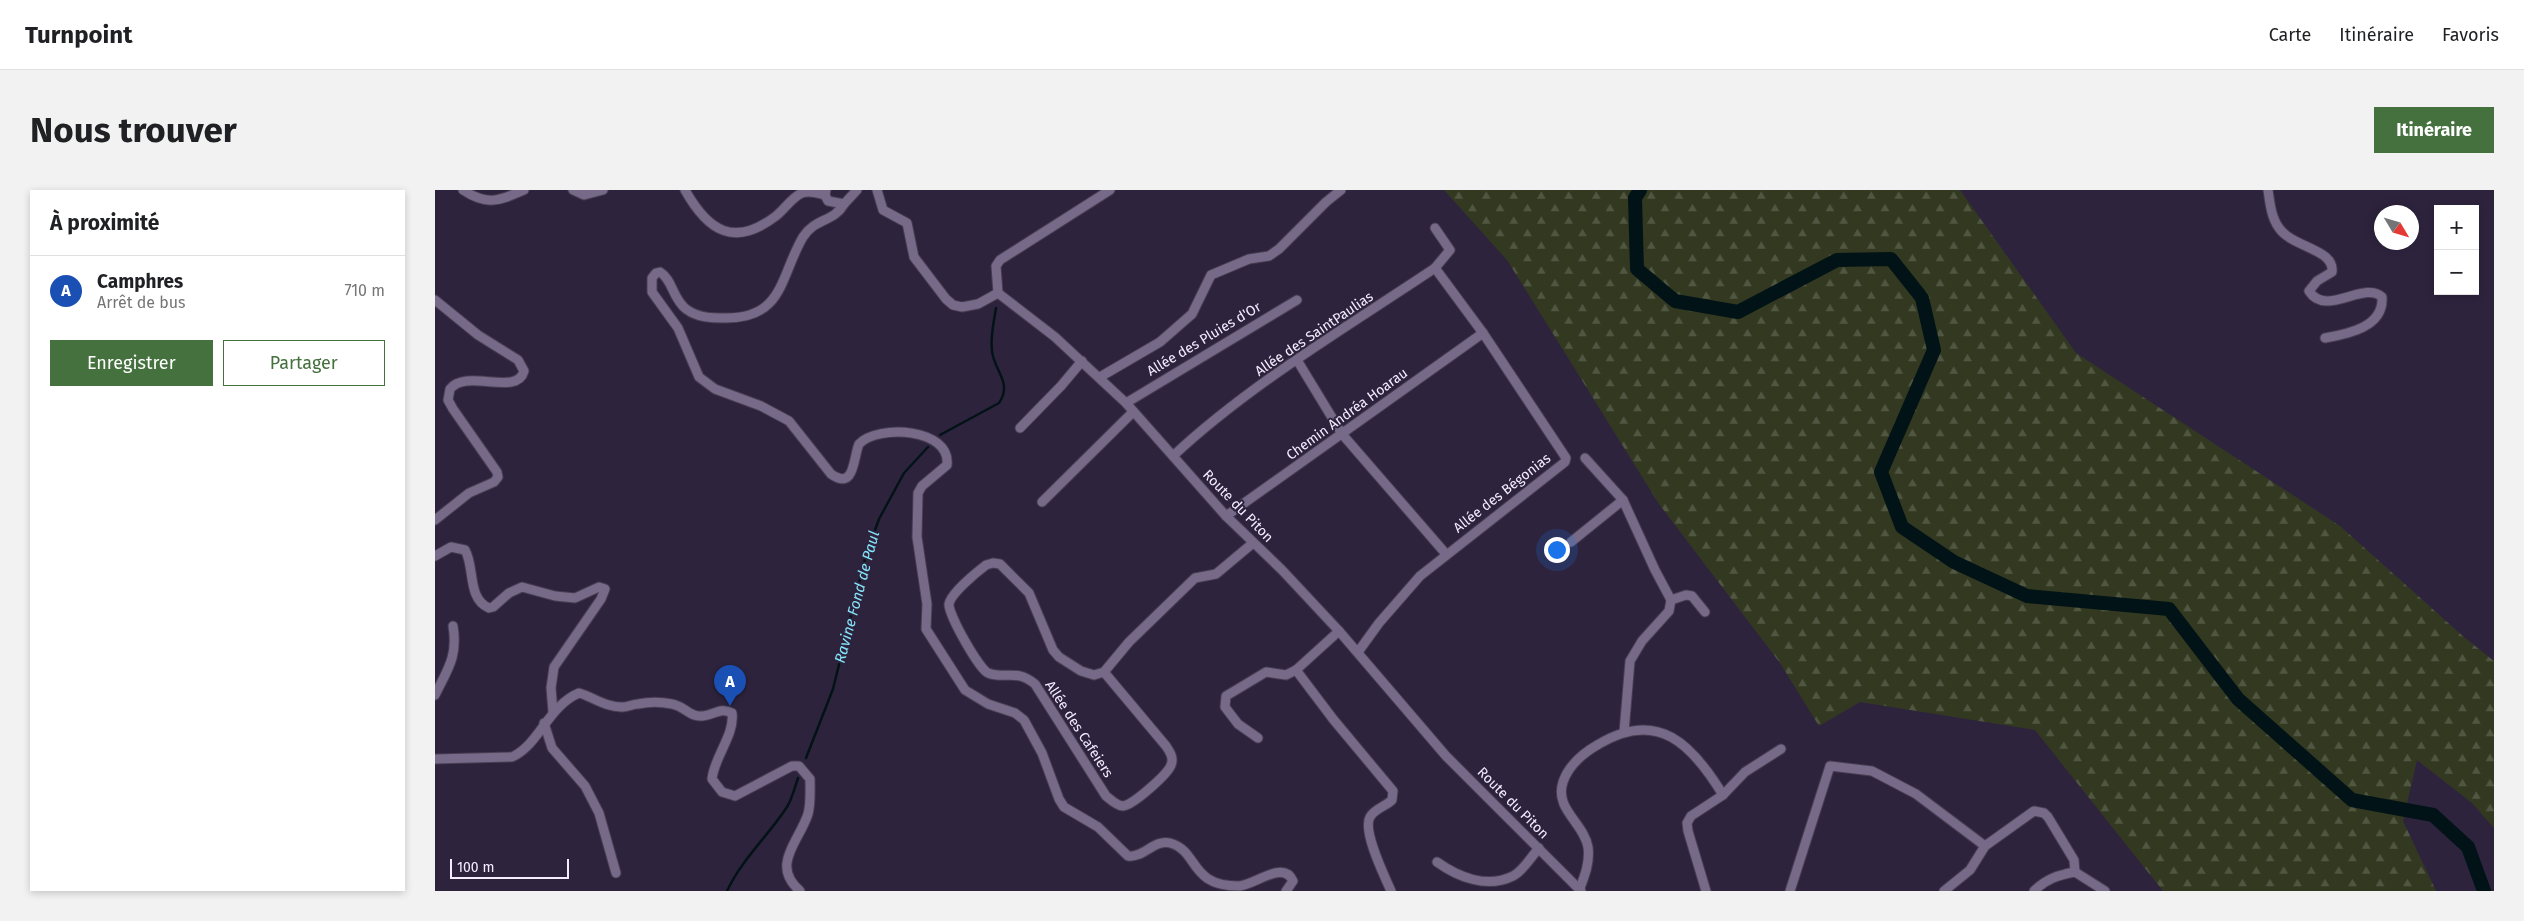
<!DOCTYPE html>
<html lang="fr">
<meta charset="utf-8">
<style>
:root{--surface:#fff;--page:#f2f2f2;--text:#202124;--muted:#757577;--line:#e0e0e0;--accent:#45713e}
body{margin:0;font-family:"Fira Sans",sans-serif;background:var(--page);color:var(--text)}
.controls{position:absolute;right:15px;top:15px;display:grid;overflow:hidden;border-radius:0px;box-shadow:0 2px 8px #0003}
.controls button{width:45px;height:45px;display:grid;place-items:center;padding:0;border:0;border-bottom:1px solid var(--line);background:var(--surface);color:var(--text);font:25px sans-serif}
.compass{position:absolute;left:1939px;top:15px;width:45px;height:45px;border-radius:50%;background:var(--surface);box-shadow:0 2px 8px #0003;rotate:128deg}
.scale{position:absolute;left:15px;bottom:12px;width:119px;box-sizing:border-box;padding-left:5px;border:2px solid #f4edff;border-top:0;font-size:14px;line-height:18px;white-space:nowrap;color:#f4edff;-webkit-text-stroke:4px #2e233d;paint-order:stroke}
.you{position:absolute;left:1121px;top:359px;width:18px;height:18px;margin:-12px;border:4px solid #fff;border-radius:50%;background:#1a73e8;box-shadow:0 0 0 8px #1a73e833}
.badge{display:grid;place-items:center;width:32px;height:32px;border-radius:50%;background:var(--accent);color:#fff;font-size:16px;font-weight:700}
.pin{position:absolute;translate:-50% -41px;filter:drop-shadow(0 1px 2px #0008)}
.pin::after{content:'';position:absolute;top:26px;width:18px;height:15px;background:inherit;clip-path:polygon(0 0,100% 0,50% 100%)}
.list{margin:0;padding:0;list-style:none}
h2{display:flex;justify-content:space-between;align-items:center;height:65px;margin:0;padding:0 20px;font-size:21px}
h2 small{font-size:16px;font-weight:400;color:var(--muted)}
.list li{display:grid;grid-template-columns:32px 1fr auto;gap:15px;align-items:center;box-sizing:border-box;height:70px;padding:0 20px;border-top:1px solid var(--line)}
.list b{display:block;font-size:19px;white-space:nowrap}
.list p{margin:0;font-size:16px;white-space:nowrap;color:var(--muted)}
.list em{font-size:16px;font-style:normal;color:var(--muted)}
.actions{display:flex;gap:10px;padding:15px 20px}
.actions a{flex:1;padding:11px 0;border:1px solid var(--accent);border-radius:0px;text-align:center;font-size:18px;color:var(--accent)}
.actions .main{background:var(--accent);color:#fff}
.map{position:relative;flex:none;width:2059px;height:701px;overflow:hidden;border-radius:0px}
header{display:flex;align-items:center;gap:30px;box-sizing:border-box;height:70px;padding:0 25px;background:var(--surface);border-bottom:1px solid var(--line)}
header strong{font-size:24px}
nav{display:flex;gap:28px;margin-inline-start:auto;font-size:18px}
.intro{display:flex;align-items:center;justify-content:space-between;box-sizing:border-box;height:120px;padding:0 30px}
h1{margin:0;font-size:35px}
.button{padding:12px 22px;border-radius:0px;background:var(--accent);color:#fff;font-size:18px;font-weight:700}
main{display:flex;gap:30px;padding:0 30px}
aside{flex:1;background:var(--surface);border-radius:0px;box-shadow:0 2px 8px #0003}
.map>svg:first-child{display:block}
.forest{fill:url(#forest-firs)}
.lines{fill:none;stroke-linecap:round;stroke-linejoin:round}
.stream{stroke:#021317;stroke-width:2.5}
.river{stroke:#021317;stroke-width:14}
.minor-casing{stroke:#473e53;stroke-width:11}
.minor{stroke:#766a88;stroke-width:9}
.labels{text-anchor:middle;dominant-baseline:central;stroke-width:4;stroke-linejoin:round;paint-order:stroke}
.street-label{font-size:14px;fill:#f4edff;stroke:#2e233d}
.water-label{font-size:15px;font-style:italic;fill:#84e6fb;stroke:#2e233d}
</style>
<header>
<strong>Turnpoint</strong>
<nav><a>Carte</a><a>Itinéraire</a><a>Favoris</a></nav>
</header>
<div class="intro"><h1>Nous trouver</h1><a class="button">Itinéraire</a></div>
<main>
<aside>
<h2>À proximité<small></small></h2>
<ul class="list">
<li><span class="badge" style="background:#1a4fb4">A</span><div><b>Camphres</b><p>Arrêt de bus</p></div><em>710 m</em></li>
</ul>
<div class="actions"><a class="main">Enregistrer</a><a>Partager</a></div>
</aside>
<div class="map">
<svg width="2059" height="701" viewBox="0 0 2059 701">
<defs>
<pattern id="forest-firs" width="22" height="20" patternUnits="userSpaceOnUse" patternTransform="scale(1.25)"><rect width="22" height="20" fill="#323920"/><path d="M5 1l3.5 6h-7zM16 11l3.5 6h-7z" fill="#505641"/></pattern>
</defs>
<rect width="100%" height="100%" fill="#2e233d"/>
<!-- forest -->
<path class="forest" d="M1009,0H1525L1641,163L1905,336L2030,448L2059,471V638L2037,613L1982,570L1968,631L2001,701H1728L1600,540L1425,512L1384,536L1345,473L1224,314L1072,70Z"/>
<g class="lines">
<!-- stream -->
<g class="stream">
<path d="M505,245L564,213C578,193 559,181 557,161C555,147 559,131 561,118"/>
<path d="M371,568L398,499L431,365L444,329L469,283L493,257"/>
<path d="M292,701C307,669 333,646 352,617C357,609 360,597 363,588"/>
</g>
<!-- river -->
<path class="river" d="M1205,0L1200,8L1202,79L1240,111L1303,122L1402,70L1456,69L1487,108L1499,160L1446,282L1467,337L1519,372L1592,406L1734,419L1803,509L1917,610L1998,625L2033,657L2049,701"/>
<!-- minor casing -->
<g class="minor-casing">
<g id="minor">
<path d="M28,0C52,16 64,11 89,0"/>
<path d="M138,0L149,5L168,0"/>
<path d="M250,0C273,41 299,58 341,26C350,19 357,7 367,3C375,0 382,3 390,5"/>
<path d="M391,0L390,5L393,11L409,14L422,0"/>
<path d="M442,0L448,20L472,33L479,67L511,109L518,115L527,117L543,114L563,103"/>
<path d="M1833,0C1835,13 1836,27 1844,38C1858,58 1900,59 1897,82L1882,91L1874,101C1891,128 1929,90 1947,107C1949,137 1913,144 1890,148"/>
<path d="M409,14C399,32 380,28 368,47C345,86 349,128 291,128C277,128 263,128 251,119C237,108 238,90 225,82L221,83L217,88V102L243,138L264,187L280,199L326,216L354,231L396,284C420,301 418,268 424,254C443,234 516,238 512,275L487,296L483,303L482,347L492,414L491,439L530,500L553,514L580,523L589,530L607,563L624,609L629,617L663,637L693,666C709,668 719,649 735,653C764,661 754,696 803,696C819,696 848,669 858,691L851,701"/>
<path d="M563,103L620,147L691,213L791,326L847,380L904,441L1011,566L1146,701"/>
<path d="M563,103L561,76L565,70L675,0"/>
<path d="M0,110L43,145L83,170L89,181C82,207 32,178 15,199L13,210L18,219L62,282L63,287L59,292L34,303L0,330"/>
<path d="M862,170L907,244L1011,364"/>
<path d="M665,187L725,152L757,124L776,85L814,69L834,66L844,59L891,12L906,0"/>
<path d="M691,213L862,110"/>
<path d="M585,238L626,196L647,171"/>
<path d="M738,266C815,194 912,137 1000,78L1015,60L1000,38"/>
<path d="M1150,268L1188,310L1220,380L1236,410L1234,421L1207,451L1195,471L1189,542"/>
<path d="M607,312L698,222"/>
<path d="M791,326L1048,143"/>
<path d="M1136,352L1188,310"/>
<path d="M0,366L16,357L30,360C40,377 32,409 54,418L58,417L74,403L87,397L120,406L140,408L164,397L170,399L166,409L119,477L116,498L118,522"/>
<path d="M1236,410L1251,405L1257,406L1270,422"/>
<path d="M923,462L944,433L985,386L1130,272L1131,268L1048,143L1000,78"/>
<path d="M861,480L898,529L958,601L957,610C951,616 939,619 935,627C927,641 950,687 956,701"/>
<path d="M669,482L731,556C735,562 739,568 736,575C733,584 698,615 688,616C682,616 676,610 671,606L600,494C580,478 571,490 553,483C544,479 513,424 514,414C516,403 542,382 551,375L558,373L565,374L594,403L618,460L624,467L646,481L659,485L669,482L694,452L760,388L781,384L818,353"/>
<path d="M0,505C13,479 23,466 18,436"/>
<path d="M109,533L117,558L150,596L164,623L181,683"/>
<path d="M823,548L803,534L790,517L791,506L831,482L851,485L861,480L904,441"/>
<path d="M0,569L77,567C104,555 113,516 144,503C158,507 172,518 188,517C193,517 198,514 203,514C213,512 227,512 237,514C249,516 254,526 264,526C277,527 285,516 297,523C300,545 279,567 277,589L287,602L300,606L357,576H364L375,589C375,600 376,613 373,624C364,652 335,675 365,701"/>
<path d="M1002,672C1023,687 1052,699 1078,686C1088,681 1096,667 1104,658"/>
<path d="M1145,698C1150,685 1155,672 1153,657C1149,633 1119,619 1128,592C1134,574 1148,563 1164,554C1223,519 1257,554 1288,605"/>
<path d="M1271,701L1253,641L1252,633L1256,626L1288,605L1310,582L1346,559"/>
<path d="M1355,701L1395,576L1437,581L1481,604L1550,656"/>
<path d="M1509,701L1535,680L1550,656L1599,621L1609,623L1613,627L1639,670L1640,682"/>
<path d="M1599,701C1611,689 1623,685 1640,682L1670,701"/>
</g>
</g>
<!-- minor -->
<use href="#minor" class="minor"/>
</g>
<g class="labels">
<!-- street labels -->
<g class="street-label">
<text transform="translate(879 144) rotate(-34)">Allée des SaintPaulias</text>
<text transform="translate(769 149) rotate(-31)">Allée des Pluies d'Or</text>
<text transform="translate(912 224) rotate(-36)">Chemin Andréa Hoarau</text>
<text transform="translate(1067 303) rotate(-38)">Allée des Bégonias</text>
<text transform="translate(803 316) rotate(46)">Route du Piton</text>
<text transform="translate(644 539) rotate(57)">Allée des Cafeiers</text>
<text transform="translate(1078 613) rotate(45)">Route du Piton</text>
</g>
<!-- water labels -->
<g class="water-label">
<text transform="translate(422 407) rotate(-75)">Ravine Fond de Paul</text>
</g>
</g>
</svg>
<div class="controls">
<button>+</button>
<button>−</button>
</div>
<svg class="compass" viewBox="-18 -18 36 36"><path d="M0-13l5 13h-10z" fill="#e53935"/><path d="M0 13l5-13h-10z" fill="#757577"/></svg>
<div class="scale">100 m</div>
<div class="you"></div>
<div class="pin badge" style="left:295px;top:516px;background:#1a4fb4">A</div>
</div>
</main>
